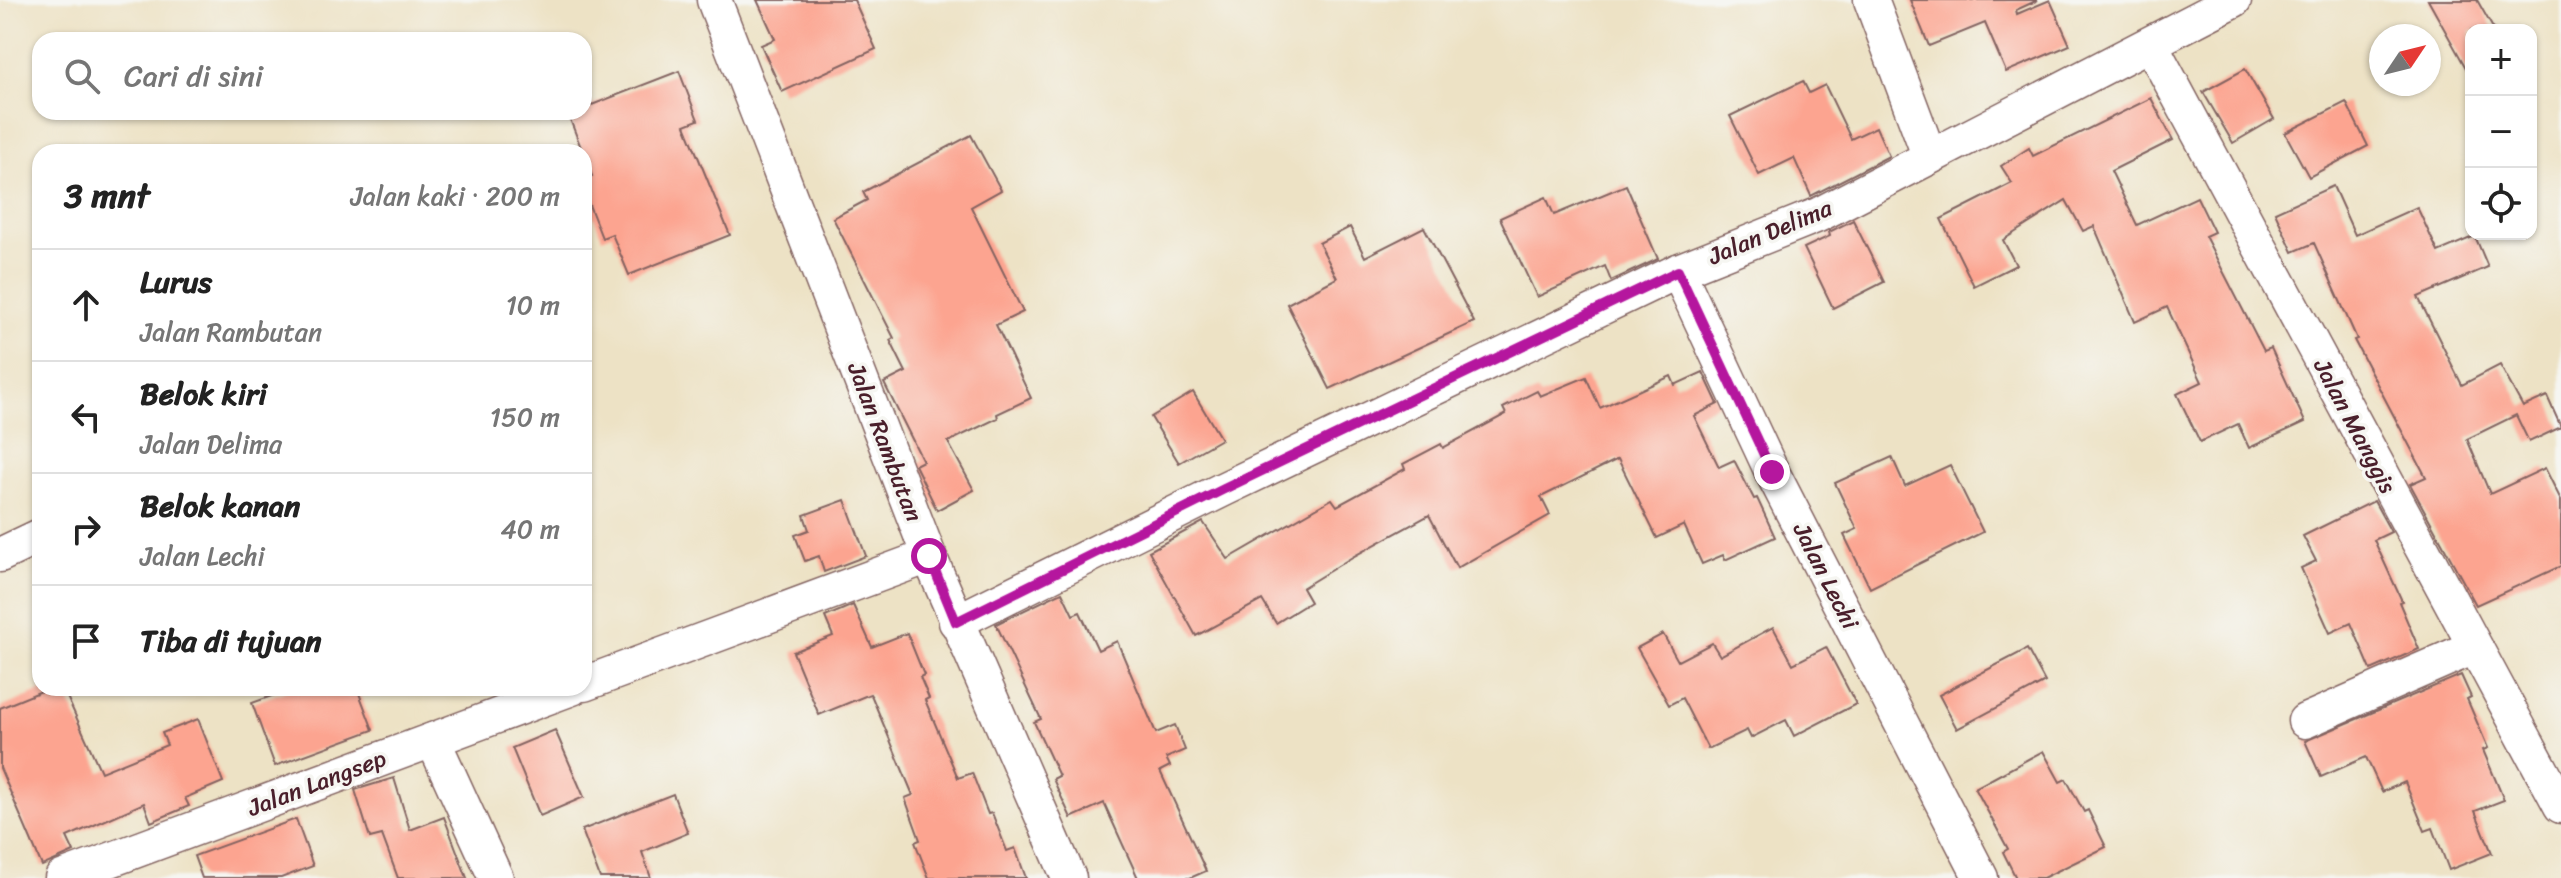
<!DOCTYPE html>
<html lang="id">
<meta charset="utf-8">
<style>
:root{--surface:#fff;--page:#f2f2f2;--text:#222;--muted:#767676;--line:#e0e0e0}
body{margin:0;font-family:Sriracha,sans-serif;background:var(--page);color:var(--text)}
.controls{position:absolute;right:24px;top:24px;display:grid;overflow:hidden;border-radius:16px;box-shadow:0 2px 6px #0004}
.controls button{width:72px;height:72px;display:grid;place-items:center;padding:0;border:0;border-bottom:2px solid var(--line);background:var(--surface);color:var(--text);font:40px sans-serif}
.compass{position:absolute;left:2369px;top:24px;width:72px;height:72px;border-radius:50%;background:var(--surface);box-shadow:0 2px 6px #0004;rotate:55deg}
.stop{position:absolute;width:24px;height:24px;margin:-18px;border:6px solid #b5179e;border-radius:50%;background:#fff}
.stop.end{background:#b5179e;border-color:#fff;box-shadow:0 2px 8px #0008}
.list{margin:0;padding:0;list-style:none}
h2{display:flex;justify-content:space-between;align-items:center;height:104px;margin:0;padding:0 32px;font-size:34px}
h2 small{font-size:26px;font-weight:400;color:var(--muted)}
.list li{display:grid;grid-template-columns:52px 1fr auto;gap:24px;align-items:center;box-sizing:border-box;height:112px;padding:0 32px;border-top:2px solid var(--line)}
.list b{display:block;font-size:30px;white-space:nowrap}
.list p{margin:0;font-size:26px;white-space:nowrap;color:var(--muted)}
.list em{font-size:26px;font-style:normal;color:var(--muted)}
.icon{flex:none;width:44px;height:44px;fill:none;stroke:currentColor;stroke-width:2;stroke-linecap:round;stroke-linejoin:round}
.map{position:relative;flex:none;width:2561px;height:878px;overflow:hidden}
.search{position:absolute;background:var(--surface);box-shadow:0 2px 6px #0004;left:32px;top:32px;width:560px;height:88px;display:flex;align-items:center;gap:20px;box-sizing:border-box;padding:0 28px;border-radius:24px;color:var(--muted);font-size:30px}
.panel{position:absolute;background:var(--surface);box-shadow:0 2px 6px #0004;left:32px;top:144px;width:560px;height:552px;border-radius:24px}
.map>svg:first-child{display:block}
.building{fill:#fca490}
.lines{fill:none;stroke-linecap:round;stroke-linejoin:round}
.street-casing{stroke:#836361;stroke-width:37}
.street{stroke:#fff;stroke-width:34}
.route{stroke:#b5179e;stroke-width:10}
.labels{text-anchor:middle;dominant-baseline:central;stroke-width:7;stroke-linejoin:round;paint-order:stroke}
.street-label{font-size:24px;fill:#4a1f2b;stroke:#f6f6f2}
</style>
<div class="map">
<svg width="2561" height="878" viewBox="0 0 2561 878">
<rect width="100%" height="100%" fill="#f6f6f2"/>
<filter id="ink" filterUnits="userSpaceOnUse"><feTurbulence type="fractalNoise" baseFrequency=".0125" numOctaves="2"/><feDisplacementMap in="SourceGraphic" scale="16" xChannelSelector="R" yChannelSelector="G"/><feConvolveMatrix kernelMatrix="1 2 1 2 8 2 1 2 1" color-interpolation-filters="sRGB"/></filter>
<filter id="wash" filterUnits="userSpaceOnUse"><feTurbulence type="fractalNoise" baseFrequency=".006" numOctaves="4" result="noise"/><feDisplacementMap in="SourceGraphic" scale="32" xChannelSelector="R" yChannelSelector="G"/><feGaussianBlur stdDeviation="1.8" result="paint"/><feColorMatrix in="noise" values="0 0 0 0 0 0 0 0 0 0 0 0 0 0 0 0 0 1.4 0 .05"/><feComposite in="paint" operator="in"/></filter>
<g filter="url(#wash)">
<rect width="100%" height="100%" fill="#ede2c5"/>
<g id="blocks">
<!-- building -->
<g class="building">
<path d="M757,0H854L876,49L782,92L761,45L775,39Z"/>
<path d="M1910,0H2038L2016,10L2017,14L2050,0L2070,45L2006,72L1985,23L1929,46Z"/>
<path d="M2428,0H2477L2494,30H2471V77Z"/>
<path d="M2245,69L2274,119L2233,143L2203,92Z"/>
<path d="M679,71L698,120L685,125L730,235L629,275L612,234L602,238L584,192V179L592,176L568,114L584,112V108Z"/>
<path d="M1803,81L1809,93L1825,85L1851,139L1876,127L1889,156L1811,196L1794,158L1759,175L1730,116Z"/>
<path d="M2151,98L2173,140L2111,171L2137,225L2197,197L2214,232L2205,236L2264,351L2271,348L2305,422L2249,448L2238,424L2200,442L2177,394L2202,382L2167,307L2135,322L2094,226L2083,231L2066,200L2003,240L2016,265L1974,286L1941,219L2012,183L2001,166L2029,148L2033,156Z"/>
<path d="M2346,102L2368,146L2309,177L2285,133Z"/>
<path d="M971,135L1001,190L971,207L1023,312L996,325L1031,398L997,414L998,418L948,442L974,490L937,510L915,465L923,461L884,383L906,372L890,340L894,338L833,218L867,200L863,192Z"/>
<path d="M1626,185L1658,259L1611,281L1605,266L1537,297L1500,218L1546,197L1554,215Z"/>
<path d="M2333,186L2355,235L2417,207L2438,252L2475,236L2488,267L2418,297L2462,385L2500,365L2523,407L2547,396L2561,427L2529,442L2516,415L2467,439L2490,494L2545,468L2561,500V566L2476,605L2410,484L2426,477L2354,340L2357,339L2314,243L2293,252L2275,212Z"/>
<path d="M1853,220L1884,282L1833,308L1804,248L1830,236L1829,232Z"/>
<path d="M1350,227L1365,257L1424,227L1474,322L1330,389L1287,304L1337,278L1319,243Z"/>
<path d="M1703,372L1718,404L1694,416L1719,467L1734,460L1754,499L1757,498L1775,537L1725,560L1723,555L1702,564L1684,525L1657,538L1618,459L1541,497L1550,515L1457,568L1429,515L1354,556L1302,588L1310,602L1276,623L1262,600L1196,636L1149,551L1203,522L1228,559L1332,499L1337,506L1405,469L1403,464L1441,444L1443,448L1506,414L1503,408L1537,391L1540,396L1586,377L1600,408L1671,376L1675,385Z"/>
<path d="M1193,392L1221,439L1179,463L1151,417Z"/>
<path d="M1892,457L1905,486L1950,465L1983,532L1870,588L1844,535L1857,529L1835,483Z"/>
<path d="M845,500L866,556L824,572L819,556L805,561L795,535L809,530L804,515Z"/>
<path d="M2374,501L2391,532L2374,540L2402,601L2399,602L2419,649L2371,670L2351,623L2330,633L2301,568L2316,561L2303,536Z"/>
<path d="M1062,592L1073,615L1080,612L1098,650L1117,641L1156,733L1175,725L1185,750L1166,758L1170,766L1160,771L1206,871L1190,878H1138L1104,803L1071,818L1053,779L1059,776L1034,722L1041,719L996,624Z"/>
<path d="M853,605L872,647L907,633L924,675L920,677L929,698L925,700L958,778L972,773L988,814L992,813L1007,851L1015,848L1026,878H929L915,842L920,840L905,798L913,795L872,697L870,694L819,715L793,652L833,636L825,617Z"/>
<path d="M1773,627L1793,664L1826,647L1856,704L1794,736L1786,720L1751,738L1747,730L1708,749L1682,698L1669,705L1637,648L1663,634L1678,661L1712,643L1720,656Z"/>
<path d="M2027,649L2045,682L1957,729L1939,695Z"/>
<path d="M2461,675L2471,697L2467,699L2488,748L2483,750L2504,800L2475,811L2492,853L2449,870L2433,828L2425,831L2405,782L2382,792L2366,757L2321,777L2305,741Z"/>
<path d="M49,688H63L101,772L167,745L162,733L198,719L223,782L185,798L189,806L151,822L144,803L67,837L74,852L42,866L0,768V708Z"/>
<path d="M294,688H357L373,730L275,766L252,703Z"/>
<path d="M555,730L584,797L540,816L512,748Z"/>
<path d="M2043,751L2060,782L2066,779L2084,812L2088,810L2106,847L2043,878H2016L2003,852L2008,849L1975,788Z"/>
<path d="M394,778L410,830L444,817L467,878H398L382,835L370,838L355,790Z"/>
<path d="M673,794L688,833L642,852L651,878H600L582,830Z"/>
<path d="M296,819L313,866L281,878H202L194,856Z"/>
</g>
</g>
</g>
<g filter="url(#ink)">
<use href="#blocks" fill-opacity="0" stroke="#836361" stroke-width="2"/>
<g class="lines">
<!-- street casing -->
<g class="street-casing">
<g id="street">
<path d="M714,0L929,556L1069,878"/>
<path d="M1871,0L1929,155"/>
<path d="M2151,45L2561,806"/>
<path d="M1678,271L1772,472L1981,878"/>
<path d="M0,555L40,536"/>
<path d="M956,622L1224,489L1678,271L1818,215L2234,0"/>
<path d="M584,684L929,556"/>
<path d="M2305,721L2474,647"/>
<path d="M433,740L496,878"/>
<path d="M62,878L572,688"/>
</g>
</g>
<!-- street -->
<use href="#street" class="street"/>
</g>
</g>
<g class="lines" filter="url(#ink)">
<!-- route -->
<path class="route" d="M929,556L956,622L1224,489L1678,271L1772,472"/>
</g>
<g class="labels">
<!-- street labels -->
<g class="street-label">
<text transform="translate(1770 232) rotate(-23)">Jalan Delima</text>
<text transform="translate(2355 426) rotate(62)">Jalan Manggis</text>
<text transform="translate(885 442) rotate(69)">Jalan Rambutan</text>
<text transform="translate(1826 576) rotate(63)">Jalan Lechi</text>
<text transform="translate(317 783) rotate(-21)">Jalan Langsep</text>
</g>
</g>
</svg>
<div class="controls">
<button>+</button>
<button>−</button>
<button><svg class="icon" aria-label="locate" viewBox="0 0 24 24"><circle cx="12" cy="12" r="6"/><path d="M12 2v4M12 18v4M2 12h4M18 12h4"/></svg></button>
</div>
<svg class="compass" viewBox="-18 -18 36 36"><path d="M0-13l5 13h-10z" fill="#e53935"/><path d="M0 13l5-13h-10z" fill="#767676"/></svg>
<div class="stop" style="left:929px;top:556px"></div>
<div class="stop end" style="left:1772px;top:472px"></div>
<div class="search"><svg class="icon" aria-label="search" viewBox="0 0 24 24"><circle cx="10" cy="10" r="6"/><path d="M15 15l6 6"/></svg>Cari di sini</div>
<section class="panel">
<h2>3 mnt<small>Jalan kaki · 200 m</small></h2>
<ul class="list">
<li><svg class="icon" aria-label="ahead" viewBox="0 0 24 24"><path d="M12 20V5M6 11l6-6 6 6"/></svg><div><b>Lurus</b><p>Jalan Rambutan</p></div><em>10 m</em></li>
<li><svg class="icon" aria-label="left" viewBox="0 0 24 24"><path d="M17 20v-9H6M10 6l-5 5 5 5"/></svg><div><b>Belok kiri</b><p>Jalan Delima</p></div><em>150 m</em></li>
<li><svg class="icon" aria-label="right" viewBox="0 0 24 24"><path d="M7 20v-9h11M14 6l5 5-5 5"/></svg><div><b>Belok kanan</b><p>Jalan Lechi</p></div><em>40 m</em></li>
<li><svg class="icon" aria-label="arrive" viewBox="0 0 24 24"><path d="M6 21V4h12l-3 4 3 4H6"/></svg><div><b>Tiba di tujuan</b></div></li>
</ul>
</section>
</div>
